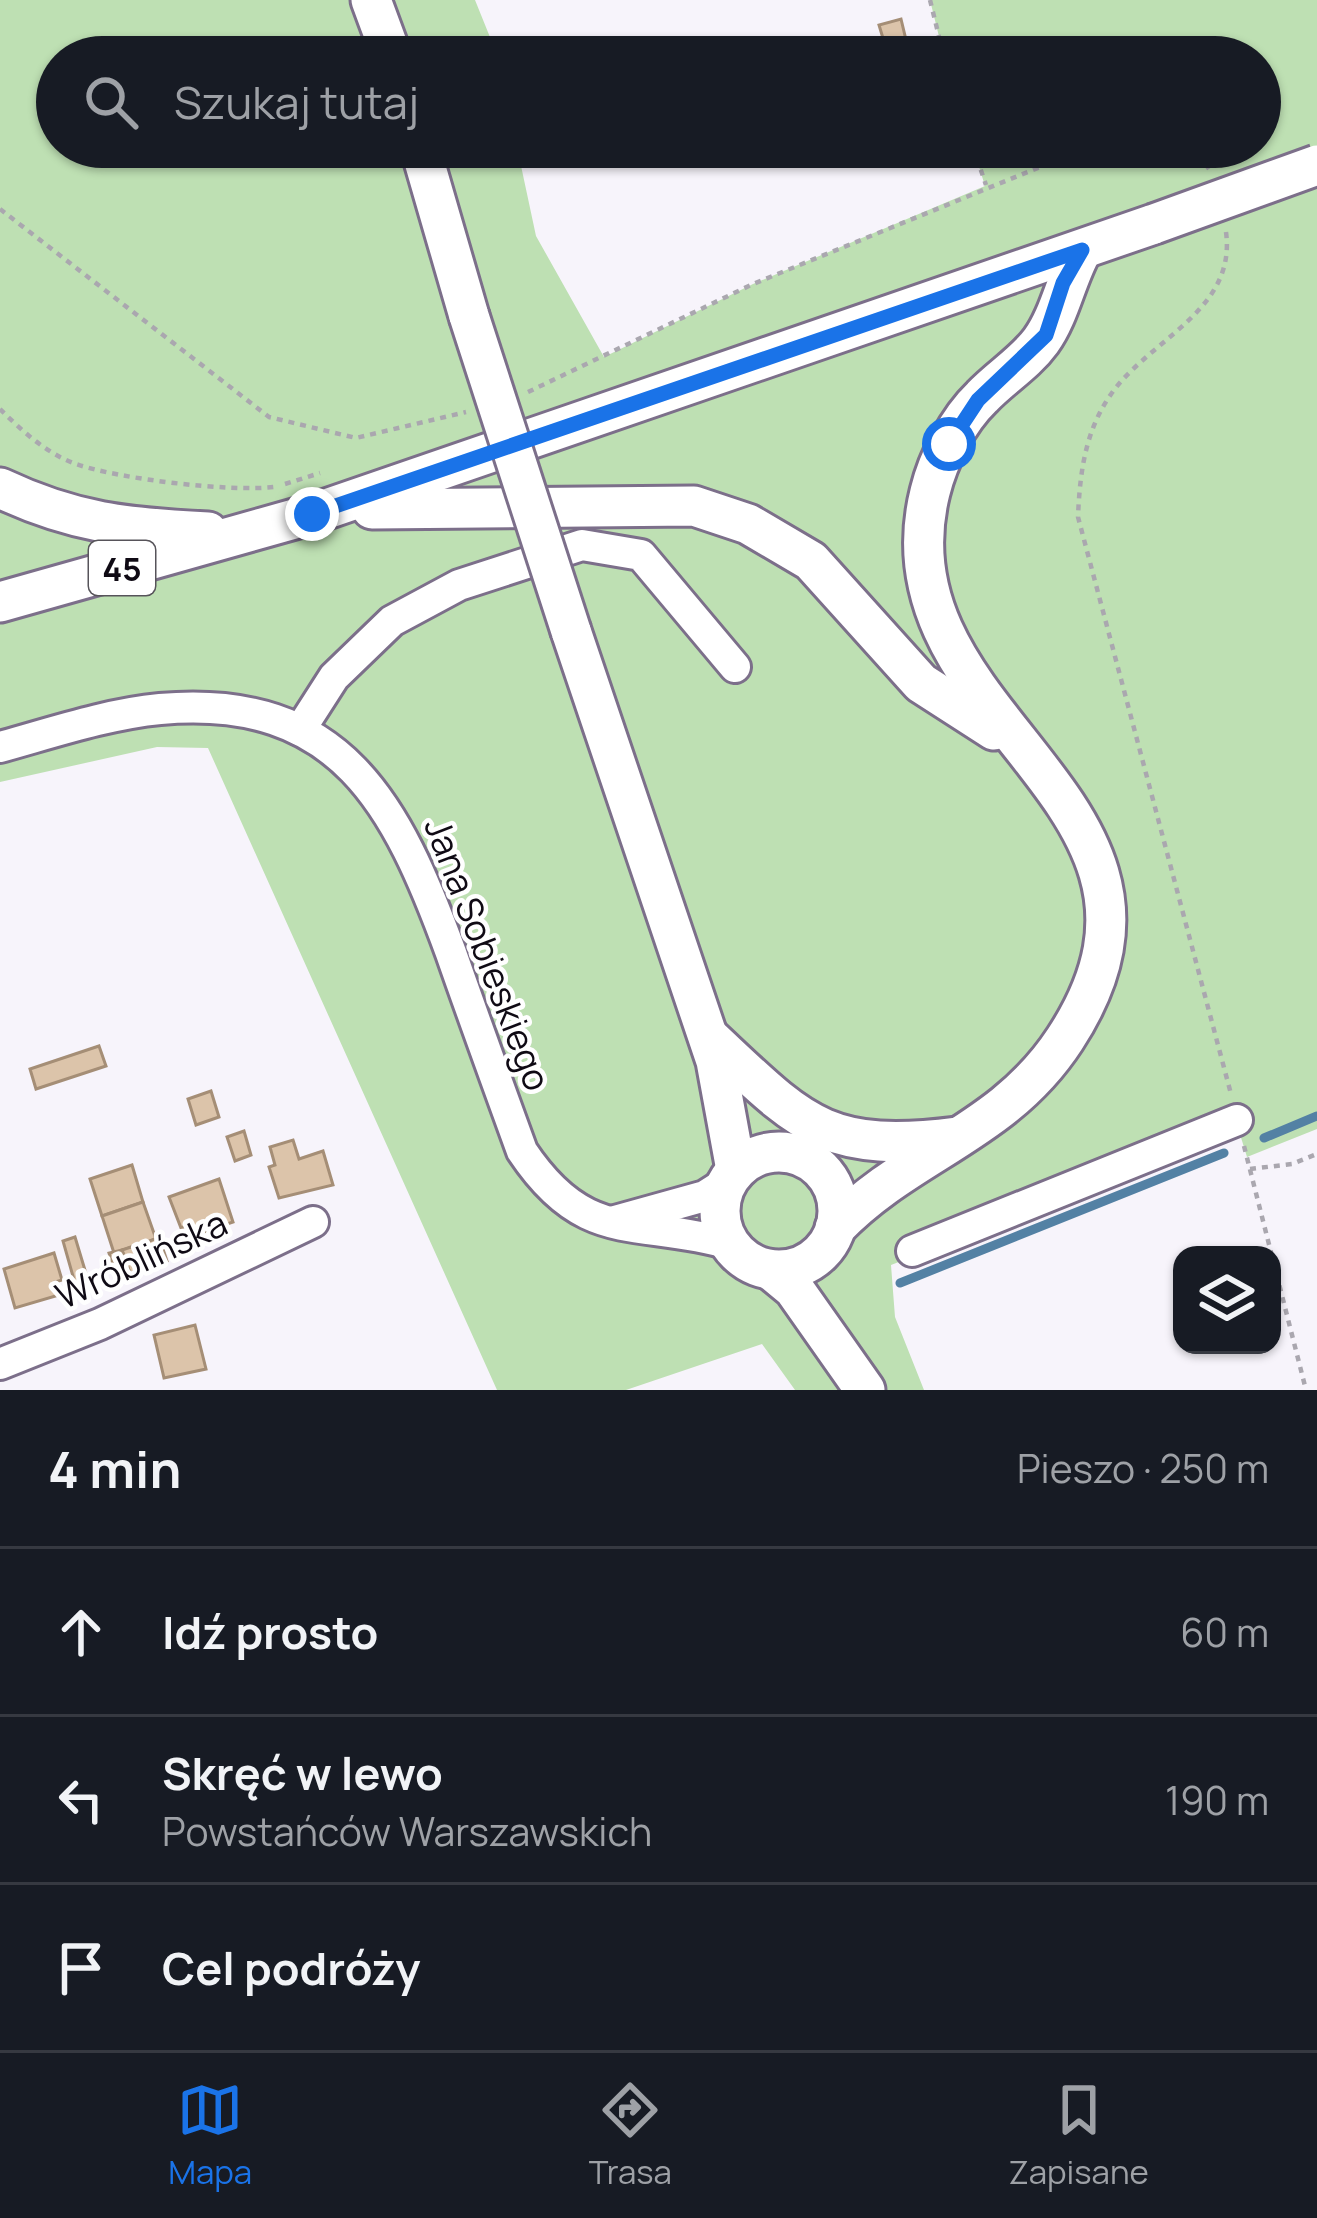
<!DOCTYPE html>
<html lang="pl">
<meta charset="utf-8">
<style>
:root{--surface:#171b24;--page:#20242c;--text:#f1f3f6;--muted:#9ea1a6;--line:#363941;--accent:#1a73e8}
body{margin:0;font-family:Manrope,sans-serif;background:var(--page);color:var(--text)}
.controls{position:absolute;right:36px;bottom:36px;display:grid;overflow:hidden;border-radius:24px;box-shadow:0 3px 9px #0004}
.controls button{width:108px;height:108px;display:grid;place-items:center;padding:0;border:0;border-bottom:3px solid var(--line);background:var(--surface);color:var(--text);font:60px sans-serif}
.stop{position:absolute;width:36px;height:36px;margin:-27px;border:9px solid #1a73e8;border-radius:50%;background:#fff}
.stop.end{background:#1a73e8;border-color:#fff;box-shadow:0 3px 12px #0008}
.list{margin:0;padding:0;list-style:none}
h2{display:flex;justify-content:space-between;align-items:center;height:156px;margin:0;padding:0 48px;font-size:51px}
h2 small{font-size:39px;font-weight:400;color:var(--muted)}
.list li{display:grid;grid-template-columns:78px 1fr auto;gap:36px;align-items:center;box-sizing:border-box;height:168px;padding:0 48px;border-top:3px solid var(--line)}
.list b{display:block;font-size:45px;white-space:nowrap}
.list p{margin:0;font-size:39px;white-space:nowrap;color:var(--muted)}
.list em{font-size:39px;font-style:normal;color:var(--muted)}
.icon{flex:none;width:66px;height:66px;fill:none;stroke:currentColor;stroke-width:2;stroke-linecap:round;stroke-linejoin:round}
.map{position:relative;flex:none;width:1317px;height:1390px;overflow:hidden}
.search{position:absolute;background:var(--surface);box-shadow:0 3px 9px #0004;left:36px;right:36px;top:36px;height:132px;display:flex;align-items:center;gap:30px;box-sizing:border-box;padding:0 42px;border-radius:66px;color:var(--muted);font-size:45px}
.sheet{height:660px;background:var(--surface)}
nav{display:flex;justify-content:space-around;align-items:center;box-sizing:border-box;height:168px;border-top:3px solid var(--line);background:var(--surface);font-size:33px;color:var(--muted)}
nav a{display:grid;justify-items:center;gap:6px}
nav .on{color:var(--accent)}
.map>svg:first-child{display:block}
.grass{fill:#bee0b3}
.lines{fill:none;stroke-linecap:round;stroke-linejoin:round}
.stream{stroke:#5381a4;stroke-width:9}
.building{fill:#dcc4aa;stroke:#a58e76;stroke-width:3}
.minor-casing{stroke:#7c6f8a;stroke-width:36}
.major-casing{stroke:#7c6f8a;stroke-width:45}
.path{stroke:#aaa7af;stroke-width:4.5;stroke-dasharray:6 6;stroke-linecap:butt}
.minor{stroke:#fff;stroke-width:30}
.major{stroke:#fff;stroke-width:39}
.major-bridge-casing{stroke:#7c6f8a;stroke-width:45;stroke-linecap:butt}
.major-bridge{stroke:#fff;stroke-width:39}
.route{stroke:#1a73e8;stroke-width:15}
.labels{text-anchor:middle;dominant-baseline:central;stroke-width:9;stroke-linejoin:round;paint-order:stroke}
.shield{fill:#fff;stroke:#57545a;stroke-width:3}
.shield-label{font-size:33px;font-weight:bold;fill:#0f0a14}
.street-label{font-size:36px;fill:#0f0a14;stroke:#fff}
</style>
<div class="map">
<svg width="1317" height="1390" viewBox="0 0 1317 1390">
<rect width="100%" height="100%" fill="#f7f4fb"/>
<!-- grass -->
<path class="grass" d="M0,0H475L498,57H57V147H517L536,236L604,357L753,284L985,186L973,147H1260V57H944L930,0H1317V1129L1247,1157L1239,1131L891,1265L895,1317L924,1390H795L762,1344L626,1390H497L208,748L157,747L0,782Z"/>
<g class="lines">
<!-- stream -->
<g class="stream">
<path d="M1264,1138L1317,1116"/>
<path d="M900,1283L1224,1153"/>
</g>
</g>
<!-- building -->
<g class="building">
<path d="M901,19L906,40L885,45L879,25Z"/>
<path d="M99,1046L106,1066L36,1089L30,1069Z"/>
<path d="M211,1091L219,1117L196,1125L188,1099Z"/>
<path d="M244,1131L251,1155L235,1161L227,1137Z"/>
<path d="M293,1140L299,1159L323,1151L333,1185L279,1198L269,1167L275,1165L270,1147Z"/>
<path d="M132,1165L143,1202L102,1216L90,1179Z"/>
<path d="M219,1179L233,1222L192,1236L189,1225L181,1228L169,1197Z"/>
<path d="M143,1202L156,1239L114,1253L102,1216Z"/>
<path d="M75,1237L91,1290L78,1294L63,1241Z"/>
<path d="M159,1237L167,1261L155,1265L147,1242Z"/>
<path d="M147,1242L155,1265L142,1270L134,1246Z"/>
<path d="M134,1246L142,1270L130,1273L122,1250Z"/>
<path d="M122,1250L130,1273L117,1278L109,1253Z"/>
<path d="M54,1253L62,1280L55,1282L59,1295L15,1308L4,1269Z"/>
<path d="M195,1325L206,1369L164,1378L154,1335Z"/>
</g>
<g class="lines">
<!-- minor casing -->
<g class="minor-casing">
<g id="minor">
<path d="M300,730L334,677L392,621L459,585L582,545L641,555L735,667"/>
<path d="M0,747C51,733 107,714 160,709C341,693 397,805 451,953C474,1019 498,1085 522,1151C586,1247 637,1217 730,1244"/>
<path d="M615,1221L705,1196L727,1182"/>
<path d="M912,1251L1237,1120"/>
<path d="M0,1364L100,1324L313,1222"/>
</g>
</g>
<!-- major casing -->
<g class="major-casing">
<g id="major">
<path d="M371,0L392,57"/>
<path d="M420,147L469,316"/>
<path d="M0,488C74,523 127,528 208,532"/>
<path d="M372,509L694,506L748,524L811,561L921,683L994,730"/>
<path d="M0,602L312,514L1154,224"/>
<path d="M571,631L716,1061L736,1170"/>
<path d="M710,1038C801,1123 824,1154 957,1137"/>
<circle cx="779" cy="1211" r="59"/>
<path d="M835,1228C909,1151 1003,1134 1065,1039C1222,799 872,723 930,492C938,459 958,420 982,397C1001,377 1025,363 1041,341C1060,315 1066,278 1082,250"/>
<path d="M771,1270L794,1289L865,1390"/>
</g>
</g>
<!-- path -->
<g class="path">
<path d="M930,0L944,57"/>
<path d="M973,147L986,185"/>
<path d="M1193,147L1209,169"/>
<path d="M0,209L269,417L356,438L466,412"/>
<path d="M1226,232C1236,306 1160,335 1118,385C1086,424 1080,469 1078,517L1231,1094"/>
<path d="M528,392L753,284L1089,147"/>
<path d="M0,409C21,430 47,454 76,464C119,479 229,492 274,487"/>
<path d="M285,484L320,473"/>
<path d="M1244,1146L1306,1390"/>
<path d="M1250,1169L1292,1164L1317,1154"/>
</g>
<!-- minor -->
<use href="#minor" class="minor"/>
<!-- major -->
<use href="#major" class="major"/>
<!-- major-bridge casing -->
<g class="major-bridge-casing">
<g id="major-bridge">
<path d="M1154,224L1317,165"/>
<path d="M469,316L571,631"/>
</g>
</g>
<!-- major-bridge -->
<use href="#major-bridge" class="major-bridge"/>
</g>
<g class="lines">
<!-- route -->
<path class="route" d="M312,514L1082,250L1063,283L1046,335L978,400L949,444"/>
</g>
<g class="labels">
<!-- shield labels -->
<rect class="shield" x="89" y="541" width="66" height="54" rx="9"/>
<g class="shield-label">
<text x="122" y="568">45</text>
</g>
<!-- street labels -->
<g class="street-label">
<text transform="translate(488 954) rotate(69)">Jana Sobieskiego</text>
<text transform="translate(141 1259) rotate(-25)">Wróblińska</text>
</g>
</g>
</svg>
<div class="controls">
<button><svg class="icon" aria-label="layers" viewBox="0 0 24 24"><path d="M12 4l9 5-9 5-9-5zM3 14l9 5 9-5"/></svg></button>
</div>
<div class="stop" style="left:949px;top:444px"></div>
<div class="stop end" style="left:312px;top:514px"></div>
<div class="search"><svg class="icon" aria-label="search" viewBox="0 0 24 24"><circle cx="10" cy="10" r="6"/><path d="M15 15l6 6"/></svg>Szukaj tutaj</div>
</div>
<section class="sheet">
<h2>4 min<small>Pieszo · 250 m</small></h2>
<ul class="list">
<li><svg class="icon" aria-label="ahead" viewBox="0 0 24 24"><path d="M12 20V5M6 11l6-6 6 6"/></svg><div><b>Idź prosto</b></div><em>60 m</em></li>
<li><svg class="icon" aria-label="left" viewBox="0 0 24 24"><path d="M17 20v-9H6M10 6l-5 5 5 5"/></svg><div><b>Skręć w lewo</b><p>Powstańców Warszawskich</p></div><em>190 m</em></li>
<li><svg class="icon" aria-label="arrive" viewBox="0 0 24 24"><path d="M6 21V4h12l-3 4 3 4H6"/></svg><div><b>Cel podróży</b></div></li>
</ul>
</section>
<nav>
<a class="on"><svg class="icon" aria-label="map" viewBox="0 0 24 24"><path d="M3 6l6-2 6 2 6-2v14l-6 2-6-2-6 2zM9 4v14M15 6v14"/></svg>Mapa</a>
<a><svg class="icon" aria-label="directions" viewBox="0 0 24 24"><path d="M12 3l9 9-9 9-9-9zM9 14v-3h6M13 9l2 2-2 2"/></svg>Trasa</a>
<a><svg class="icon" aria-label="saved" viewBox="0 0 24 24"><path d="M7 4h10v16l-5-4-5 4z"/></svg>Zapisane</a>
</nav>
